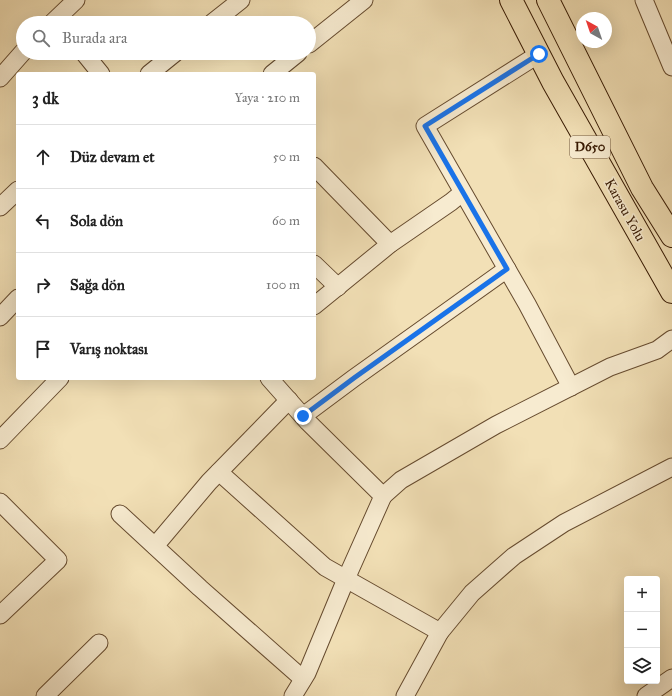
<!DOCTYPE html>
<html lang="tr">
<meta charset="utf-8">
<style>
:root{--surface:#fff;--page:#f6f6f6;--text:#222;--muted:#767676;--line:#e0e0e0}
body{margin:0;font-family:"IM FELL Great Primer",serif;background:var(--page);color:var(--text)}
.controls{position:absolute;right:12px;bottom:12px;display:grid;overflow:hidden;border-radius:4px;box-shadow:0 4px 16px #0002}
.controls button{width:36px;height:36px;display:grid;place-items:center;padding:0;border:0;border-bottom:1px solid var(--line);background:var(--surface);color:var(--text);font:20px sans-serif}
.compass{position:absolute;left:576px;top:12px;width:36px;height:36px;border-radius:50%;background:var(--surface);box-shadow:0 4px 16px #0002;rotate:320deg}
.stop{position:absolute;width:12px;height:12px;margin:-9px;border:3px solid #1a73e8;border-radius:50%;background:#fff}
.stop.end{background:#1a73e8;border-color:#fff;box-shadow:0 1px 4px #0008}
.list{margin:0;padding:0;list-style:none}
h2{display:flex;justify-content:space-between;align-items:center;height:52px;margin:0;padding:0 16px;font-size:17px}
h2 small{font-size:13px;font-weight:400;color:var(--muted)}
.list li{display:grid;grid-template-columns:26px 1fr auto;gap:12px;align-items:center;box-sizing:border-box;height:64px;padding:0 16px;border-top:1px solid var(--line)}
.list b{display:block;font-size:15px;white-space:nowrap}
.list em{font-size:13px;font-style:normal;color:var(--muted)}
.icon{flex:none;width:22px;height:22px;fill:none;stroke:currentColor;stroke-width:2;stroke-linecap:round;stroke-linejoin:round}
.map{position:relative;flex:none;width:672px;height:696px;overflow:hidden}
.search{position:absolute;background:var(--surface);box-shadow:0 4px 16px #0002;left:16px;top:16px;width:300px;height:44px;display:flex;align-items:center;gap:10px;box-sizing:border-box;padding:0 14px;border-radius:22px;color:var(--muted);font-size:15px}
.panel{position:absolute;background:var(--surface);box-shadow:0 4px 16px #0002;left:16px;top:72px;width:300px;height:308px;border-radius:4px}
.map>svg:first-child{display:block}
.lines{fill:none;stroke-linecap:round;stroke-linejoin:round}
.minor-casing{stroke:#664b2f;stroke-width:19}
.highway-casing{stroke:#371902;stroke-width:24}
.minor{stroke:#f7ebd0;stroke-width:17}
.highway{stroke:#f2e0b6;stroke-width:22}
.route{stroke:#1a73e8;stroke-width:5}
.labels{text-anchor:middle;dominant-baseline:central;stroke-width:3;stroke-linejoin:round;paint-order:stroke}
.shield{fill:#f7ebd0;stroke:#715840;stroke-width:1}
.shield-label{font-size:13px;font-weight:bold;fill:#371902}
.street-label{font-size:14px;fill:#371902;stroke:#f7ebd0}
</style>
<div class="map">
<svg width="672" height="696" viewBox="0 0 672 696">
<rect width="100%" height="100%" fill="#f2e0b6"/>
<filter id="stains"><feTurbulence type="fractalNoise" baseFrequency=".005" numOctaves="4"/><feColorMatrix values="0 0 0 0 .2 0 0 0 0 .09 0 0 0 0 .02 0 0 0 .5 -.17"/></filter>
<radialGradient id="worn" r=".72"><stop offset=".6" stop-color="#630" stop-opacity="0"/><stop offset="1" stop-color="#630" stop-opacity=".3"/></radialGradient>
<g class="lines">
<!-- minor casing -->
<g class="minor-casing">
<g id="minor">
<path d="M644,0L672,67"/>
<path d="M52,23L76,0"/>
<path d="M212,23L241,0"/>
<path d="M309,44L364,0"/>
<path d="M84,53L101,74"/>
<path d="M539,54L425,126L527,304L571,387"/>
<path d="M149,74L175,53"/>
<path d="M272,74L298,53"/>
<path d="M0,78L23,52"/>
<path d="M314,166L390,244"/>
<path d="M0,207L18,190"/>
<path d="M314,264L338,287"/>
<path d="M314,306L390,244L451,202L462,193"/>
<path d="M0,317L18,298"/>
<path d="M269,378L308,422L383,496L346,579L307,673L293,696"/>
<path d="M303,416L354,378L507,269"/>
<path d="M0,440L60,378"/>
<path d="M219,472L325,567L440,632L472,593L514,556L564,523L672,467"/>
<path d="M383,496L401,480L496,425L610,367L657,350L672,339"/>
<path d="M0,502L58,560L0,615"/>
<path d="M120,514L200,588L303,679"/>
<path d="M155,546L209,482L289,400"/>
<path d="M45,696L99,643"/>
<path d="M405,696L440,632"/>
<path d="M646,696L672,678"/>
</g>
</g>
<!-- highway casing -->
<g class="highway-casing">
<g id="highway">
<path d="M511,0L553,82L672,292"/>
<path d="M548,0L642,188L672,236"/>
</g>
</g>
<!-- minor -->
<use href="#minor" class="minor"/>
<!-- highway -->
<use href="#highway" class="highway"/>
</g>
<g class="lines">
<!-- route -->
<path class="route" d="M303,416L354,378L507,269L425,126L539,54"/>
</g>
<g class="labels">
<!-- shield labels -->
<rect class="shield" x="570" y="136" width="40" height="22" rx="3"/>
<g class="shield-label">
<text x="590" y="147">D650</text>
</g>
<!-- street labels -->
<g class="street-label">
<text transform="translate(625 210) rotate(61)">Karasu Yolu</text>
</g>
</g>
<rect width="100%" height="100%" filter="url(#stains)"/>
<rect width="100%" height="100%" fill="url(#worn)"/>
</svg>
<div class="controls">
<button>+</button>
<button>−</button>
<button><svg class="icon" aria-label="layers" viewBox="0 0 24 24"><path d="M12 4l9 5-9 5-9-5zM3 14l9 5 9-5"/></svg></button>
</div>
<svg class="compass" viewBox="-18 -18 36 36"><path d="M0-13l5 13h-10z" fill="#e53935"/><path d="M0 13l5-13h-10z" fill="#767676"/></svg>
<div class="stop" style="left:539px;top:54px"></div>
<div class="stop end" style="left:303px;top:416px"></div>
<div class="search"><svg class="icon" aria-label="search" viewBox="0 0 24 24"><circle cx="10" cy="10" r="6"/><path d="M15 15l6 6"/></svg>Burada ara</div>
<section class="panel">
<h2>3 dk<small>Yaya · 210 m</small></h2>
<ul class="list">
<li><svg class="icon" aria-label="ahead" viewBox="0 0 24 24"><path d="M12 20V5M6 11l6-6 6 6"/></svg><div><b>Düz devam et</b></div><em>50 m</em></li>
<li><svg class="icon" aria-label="left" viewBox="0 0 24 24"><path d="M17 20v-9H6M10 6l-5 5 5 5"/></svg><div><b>Sola dön</b></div><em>60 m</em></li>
<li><svg class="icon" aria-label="right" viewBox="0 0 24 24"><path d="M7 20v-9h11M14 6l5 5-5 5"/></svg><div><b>Sağa dön</b></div><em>100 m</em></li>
<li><svg class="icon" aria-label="arrive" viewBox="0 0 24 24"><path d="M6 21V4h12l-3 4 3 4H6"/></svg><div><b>Varış noktası</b></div></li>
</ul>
</section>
</div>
